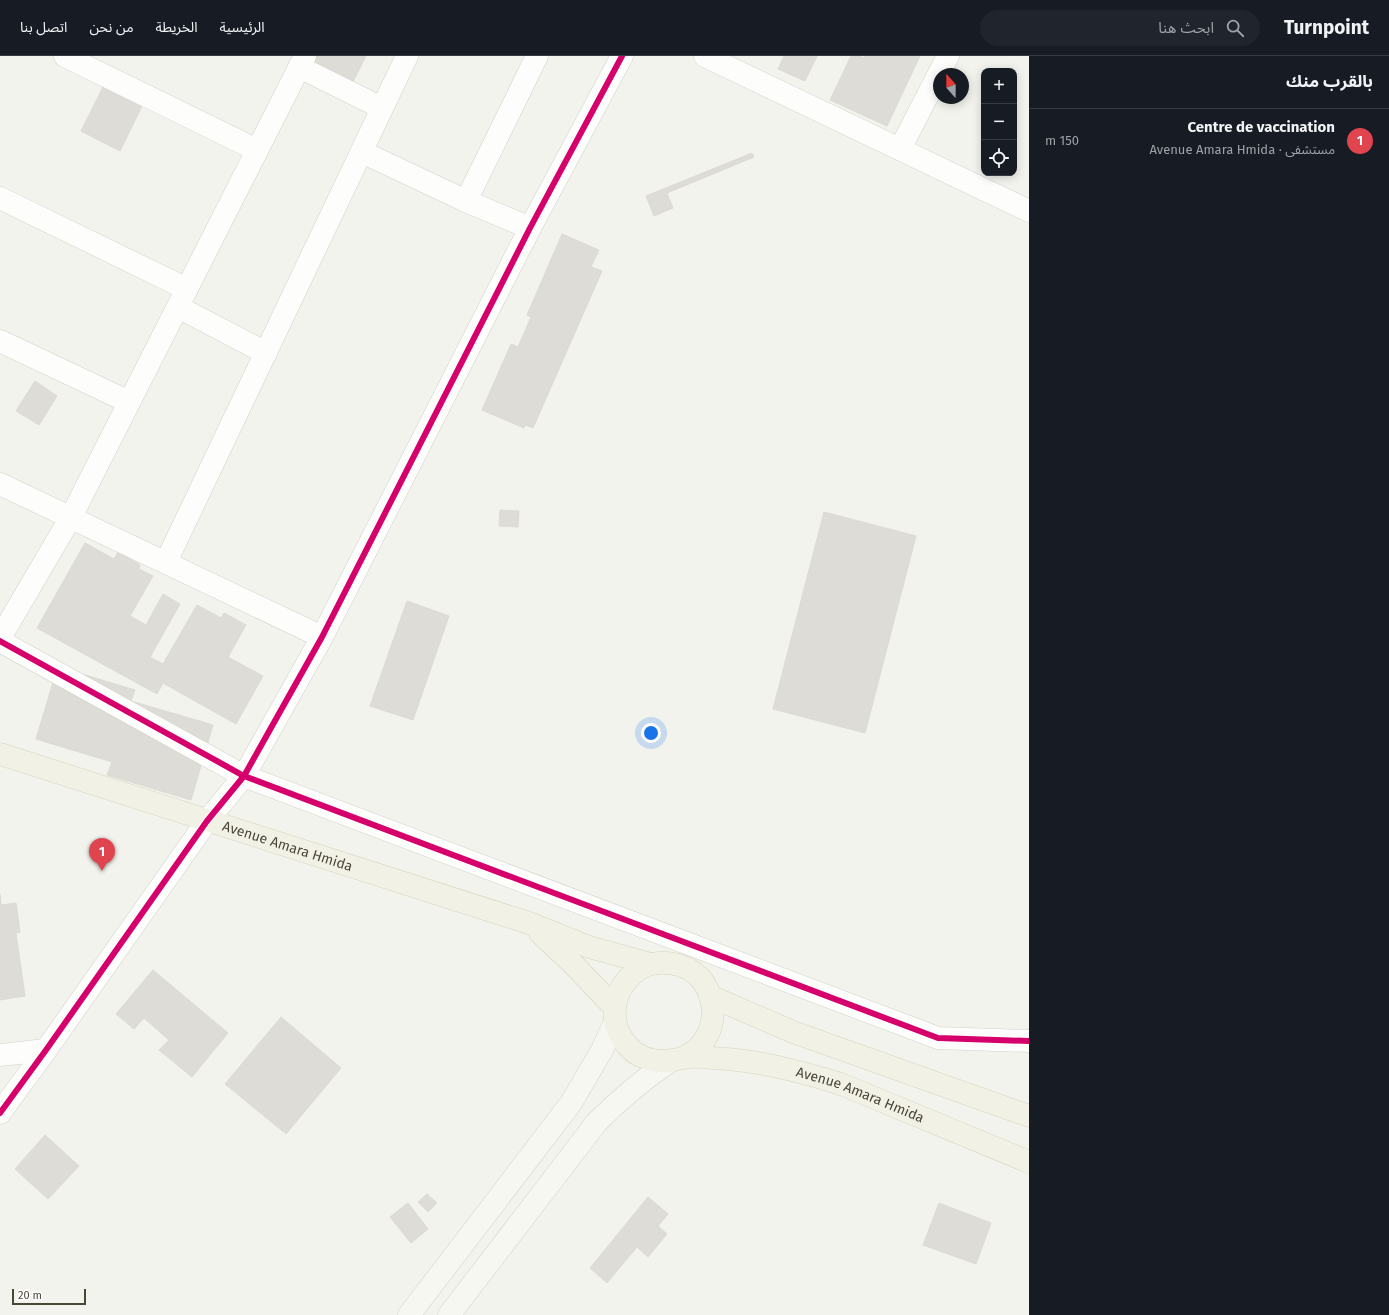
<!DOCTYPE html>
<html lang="ar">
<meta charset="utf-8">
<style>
:root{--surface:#171b24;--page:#20242c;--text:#f1f3f6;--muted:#9ea1a6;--line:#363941;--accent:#868378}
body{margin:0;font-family:"Fira Sans","Noto Sans Arabic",sans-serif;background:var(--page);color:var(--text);direction:rtl}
.controls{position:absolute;right:12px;top:12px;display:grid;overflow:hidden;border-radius:8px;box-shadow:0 2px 10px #0003}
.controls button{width:36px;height:36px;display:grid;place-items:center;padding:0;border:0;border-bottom:1px solid var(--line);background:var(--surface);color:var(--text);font:20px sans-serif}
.compass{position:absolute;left:933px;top:12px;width:36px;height:36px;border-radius:50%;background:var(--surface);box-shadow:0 2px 10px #0003;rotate:339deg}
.scale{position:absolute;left:12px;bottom:10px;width:74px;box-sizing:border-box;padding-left:4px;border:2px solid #4b4738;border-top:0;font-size:11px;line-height:14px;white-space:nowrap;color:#4b4738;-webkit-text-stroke:3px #fff;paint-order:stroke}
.you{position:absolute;left:651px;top:677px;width:14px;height:14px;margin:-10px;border:3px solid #fff;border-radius:50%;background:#1a73e8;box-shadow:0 0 0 6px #1a73e833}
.badge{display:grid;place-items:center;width:26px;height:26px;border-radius:50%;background:var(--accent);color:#fff;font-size:13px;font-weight:700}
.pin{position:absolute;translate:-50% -33px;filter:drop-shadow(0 1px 2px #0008)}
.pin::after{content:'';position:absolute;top:21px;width:14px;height:12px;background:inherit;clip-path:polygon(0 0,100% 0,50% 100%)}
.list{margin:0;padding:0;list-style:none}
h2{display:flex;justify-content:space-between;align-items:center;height:52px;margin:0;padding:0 16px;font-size:17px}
h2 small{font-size:13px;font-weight:400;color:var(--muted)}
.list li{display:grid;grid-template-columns:26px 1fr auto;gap:12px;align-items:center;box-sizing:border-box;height:64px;padding:0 16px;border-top:1px solid var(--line)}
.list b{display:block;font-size:15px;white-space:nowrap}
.list p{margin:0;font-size:13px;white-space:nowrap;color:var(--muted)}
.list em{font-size:13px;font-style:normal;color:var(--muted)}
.icon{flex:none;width:22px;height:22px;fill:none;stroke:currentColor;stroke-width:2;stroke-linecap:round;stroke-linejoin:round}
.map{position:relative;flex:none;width:1029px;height:1259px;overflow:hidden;direction:ltr}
header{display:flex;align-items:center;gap:24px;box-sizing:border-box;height:56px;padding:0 20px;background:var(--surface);border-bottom:1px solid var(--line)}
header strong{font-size:19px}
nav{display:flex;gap:22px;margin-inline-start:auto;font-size:14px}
.search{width:280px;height:36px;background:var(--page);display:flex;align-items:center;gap:10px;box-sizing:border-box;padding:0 14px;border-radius:22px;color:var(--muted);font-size:15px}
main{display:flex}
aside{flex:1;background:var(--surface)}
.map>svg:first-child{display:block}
.building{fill:#dddcd6;stroke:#dcdad3}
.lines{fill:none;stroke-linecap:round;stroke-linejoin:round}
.minor-casing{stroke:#d1d1cb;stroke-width:23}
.secondary-casing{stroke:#d3d2c5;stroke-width:23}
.primary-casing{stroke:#d6d3bb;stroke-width:23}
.minor{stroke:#fdfdfc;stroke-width:22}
.secondary{stroke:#f7f7f1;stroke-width:22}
.primary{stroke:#f2f1e6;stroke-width:22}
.cycleway-casing{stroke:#fff;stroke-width:8}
.cycleway{stroke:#d6006c;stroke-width:6}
.labels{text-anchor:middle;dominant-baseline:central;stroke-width:3;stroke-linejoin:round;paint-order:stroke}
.street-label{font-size:14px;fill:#4b4738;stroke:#fff}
</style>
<header>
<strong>Turnpoint</strong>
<div class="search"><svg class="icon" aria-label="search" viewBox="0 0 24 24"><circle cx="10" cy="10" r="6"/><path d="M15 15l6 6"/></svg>ابحث هنا</div>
<nav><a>الرئيسية</a><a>الخريطة</a><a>من نحن</a><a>اتصل بنا</a></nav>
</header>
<main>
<aside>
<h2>بالقرب منك<small></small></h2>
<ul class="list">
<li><span class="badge" style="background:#e0444e">1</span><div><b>Centre de vaccination</b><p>مستشفى · Avenue Amara Hmida</p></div><em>150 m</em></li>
</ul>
</aside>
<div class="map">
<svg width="1029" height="1259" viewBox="0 0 1029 1259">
<rect width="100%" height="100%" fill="#f3f3ee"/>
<!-- building -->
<g class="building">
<path d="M314,0H366L344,44L302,24Z"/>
<path d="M784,0H817L805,25L778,13Z"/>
<path d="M851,0H859L864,2L865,0H920L887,70L830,44Z"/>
<path d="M104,29L143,48L120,95L81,75Z"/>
<path d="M752,97L754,101L667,137L673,152L654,160L646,140Z"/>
<path d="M562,178L599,194L591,211L602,215L533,372L525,369L524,372L482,354L511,288L518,291L531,261L527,259Z"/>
<path d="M35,325L57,340L39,369L16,355Z"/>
<path d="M500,454L519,455L518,471L499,470Z"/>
<path d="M824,456L916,480L865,677L773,653Z"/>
<path d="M85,487L114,503L118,496L140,509L139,513L153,520L130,560L146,569L163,538L180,548L150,601L163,608L197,549L221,562L224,557L246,569L228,601L263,620L236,668L163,627L157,638L37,572Z"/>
<path d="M407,545L449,560L413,664L370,650Z"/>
<path d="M57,613L72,615L135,634L131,645L213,669L191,744L107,719L112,706L36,683Z"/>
<path d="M0,838L1,849L16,847L20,876L16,877L25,940L0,944Z"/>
<path d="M153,914L228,977L192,1021L159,994L169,984L144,962L134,973L116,958Z"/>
<path d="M281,961L341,1012L286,1078L225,1028Z"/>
<path d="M45,1079L79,1110L48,1143L15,1113Z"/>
<path d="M427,1138L437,1147L428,1156L418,1146Z"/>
<path d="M648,1141L668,1158L658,1170L667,1178L648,1201L637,1191L607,1227L590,1212Z"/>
<path d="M408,1147L428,1173L411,1187L390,1161Z"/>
<path d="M939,1147L991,1167L976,1208L923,1189Z"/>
</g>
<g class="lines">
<!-- minor casing -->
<g class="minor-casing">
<g id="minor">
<path d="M65,0L257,94"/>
<path d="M705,0L1029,155"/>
<path d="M299,11L382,52"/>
<path d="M900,93L948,0"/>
<path d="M362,96L466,145L530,172"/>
<path d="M0,142L187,233"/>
<path d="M466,145L537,0"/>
<path d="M178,251L266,297"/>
<path d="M0,285L129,346"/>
<path d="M0,428L322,581"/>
<path d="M166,506L407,0"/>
<path d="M0,582L71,461L305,0"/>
<path d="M0,585L244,720L938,982L1029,985"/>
<path d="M0,999L46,994"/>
<path d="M0,1057L46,994L207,765L244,720L322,581L530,172L622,0"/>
</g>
</g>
<!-- secondary casing -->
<g class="secondary-casing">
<g id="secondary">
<path d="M409,1259L571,1047L602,994L615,966"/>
<path d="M449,1259L597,1066C621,1042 641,1025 669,1006"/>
</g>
</g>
<!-- primary casing -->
<g class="primary-casing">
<g id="primary">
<path id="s1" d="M0,698L529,867L589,891L651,908"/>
<path d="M540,877L573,908L614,951"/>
<path d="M710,940L793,976L1029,1060"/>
<path id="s2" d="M683,1002C687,999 692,997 696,994C715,977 718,948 704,927C689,905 654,900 634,917C626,924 620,931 617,942C612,959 615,975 627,989C633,997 643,1002 653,1004C664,1007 672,1004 683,1002C692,1000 704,1001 713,1002C757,1004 799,1015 841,1028L1029,1106"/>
</g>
</g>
<!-- minor -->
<use href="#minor" class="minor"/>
<!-- secondary -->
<use href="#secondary" class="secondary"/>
<!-- primary -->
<use href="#primary" class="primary"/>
<!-- cycleway casing -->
<g class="cycleway-casing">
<g id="cycleway">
<path d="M0,585L244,720L938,982L1029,985"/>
<path d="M0,1057L46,994L207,765L244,720L322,581L530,172L622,0"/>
</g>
</g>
<!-- cycleway -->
<use href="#cycleway" class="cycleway"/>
</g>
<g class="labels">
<!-- street labels -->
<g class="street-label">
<text stroke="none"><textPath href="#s1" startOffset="302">Avenue Amara Hmida</textPath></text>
<text stroke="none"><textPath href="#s2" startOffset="492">Avenue Amara Hmida</textPath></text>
</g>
</g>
</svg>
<div class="controls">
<button>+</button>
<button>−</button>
<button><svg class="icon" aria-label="locate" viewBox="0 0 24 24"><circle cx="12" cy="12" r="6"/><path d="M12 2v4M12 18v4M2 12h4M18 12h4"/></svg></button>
</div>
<svg class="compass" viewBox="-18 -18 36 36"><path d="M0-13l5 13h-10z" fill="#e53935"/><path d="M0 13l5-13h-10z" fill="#9ea1a6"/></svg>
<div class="scale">20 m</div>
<div class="you"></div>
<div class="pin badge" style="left:102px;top:815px;background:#e0444e">1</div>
</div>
</main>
